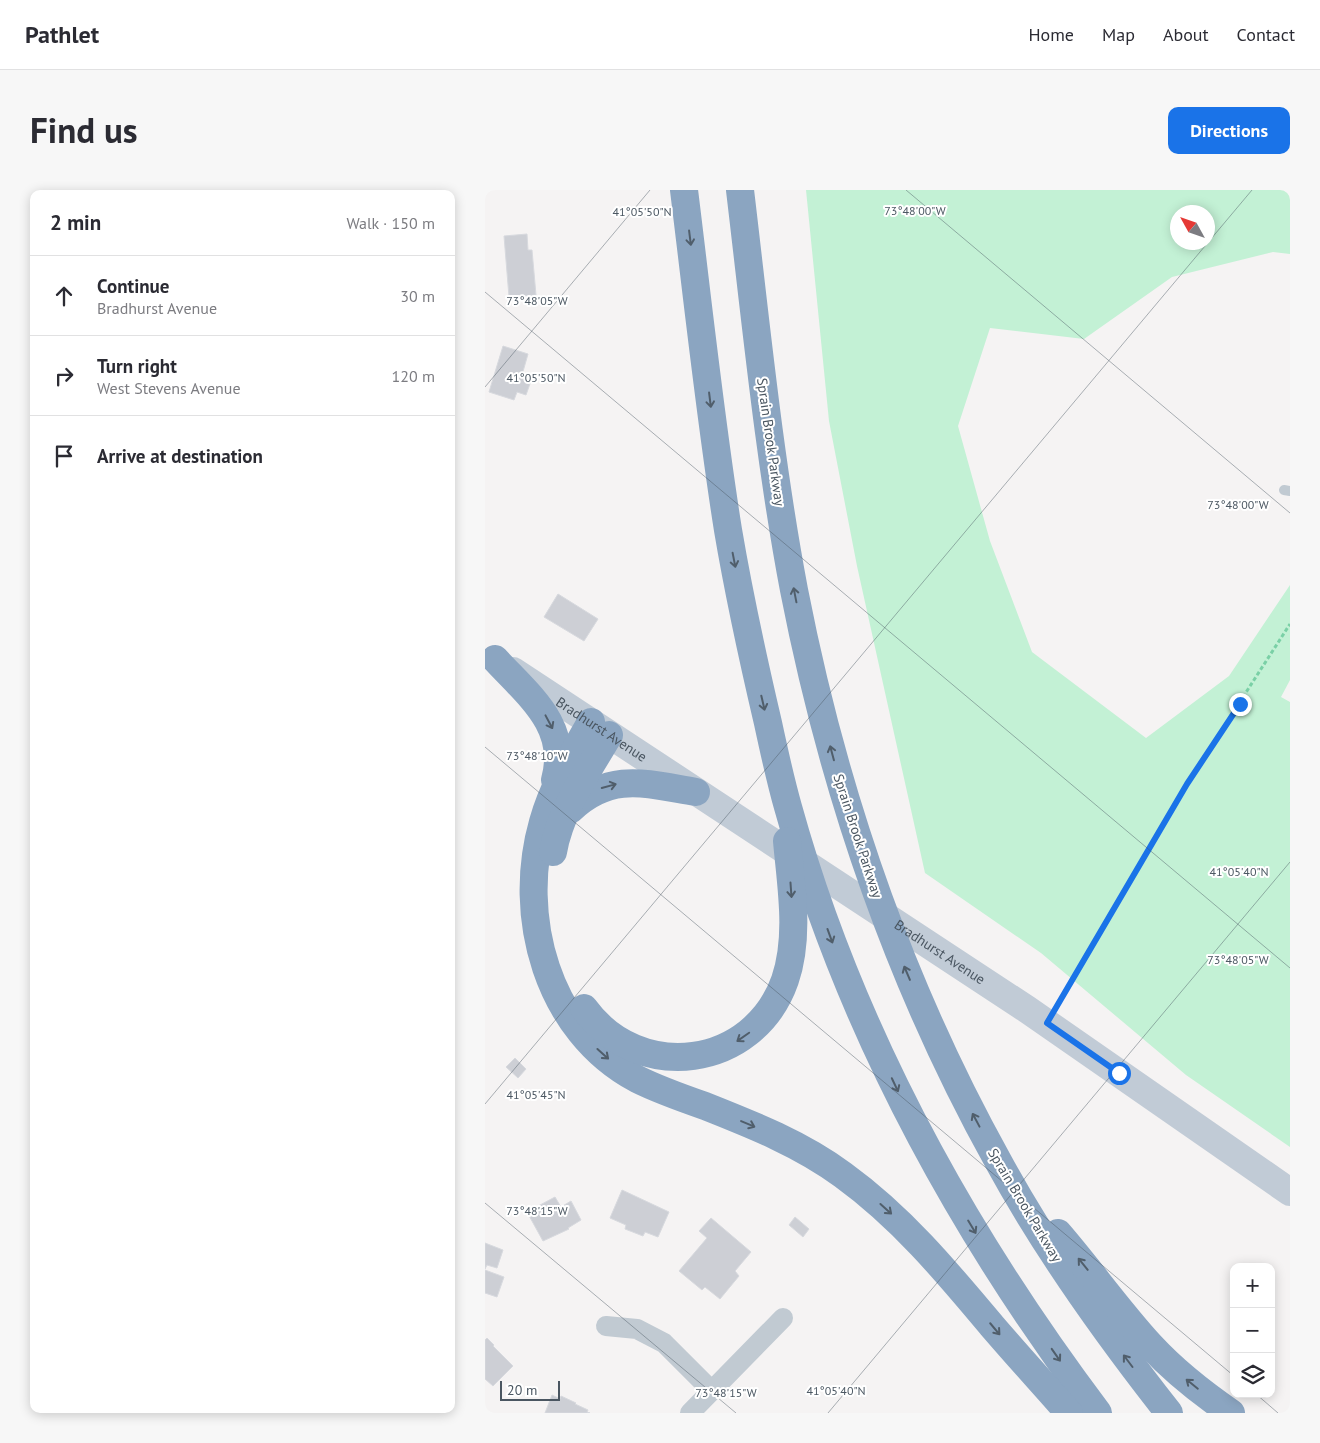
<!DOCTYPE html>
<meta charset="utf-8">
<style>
:root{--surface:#fff;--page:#f7f7f7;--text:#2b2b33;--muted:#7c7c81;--line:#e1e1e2;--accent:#1a73e8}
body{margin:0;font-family:"PT Sans",sans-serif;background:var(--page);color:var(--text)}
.controls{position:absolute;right:15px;bottom:15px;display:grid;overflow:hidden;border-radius:10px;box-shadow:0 2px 12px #0003}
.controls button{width:45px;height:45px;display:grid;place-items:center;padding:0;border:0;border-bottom:1px solid var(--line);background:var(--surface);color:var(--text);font:25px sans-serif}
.compass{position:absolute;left:685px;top:15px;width:45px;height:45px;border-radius:50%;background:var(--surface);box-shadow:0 2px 12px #0003;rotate:310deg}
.scale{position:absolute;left:15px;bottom:12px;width:60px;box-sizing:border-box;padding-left:5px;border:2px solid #4a5661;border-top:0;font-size:14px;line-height:18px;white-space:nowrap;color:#4a5661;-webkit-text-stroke:4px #fff;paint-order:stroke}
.stop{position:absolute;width:15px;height:15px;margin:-11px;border:4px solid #1a73e8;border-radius:50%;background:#fff}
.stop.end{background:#1a73e8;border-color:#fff;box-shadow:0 1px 5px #0008}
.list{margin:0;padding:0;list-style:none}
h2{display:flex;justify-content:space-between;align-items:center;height:65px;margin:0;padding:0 20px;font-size:21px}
h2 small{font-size:16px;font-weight:400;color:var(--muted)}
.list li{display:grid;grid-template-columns:32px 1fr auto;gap:15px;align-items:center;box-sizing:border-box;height:80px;padding:0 20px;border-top:1px solid var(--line)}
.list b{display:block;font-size:19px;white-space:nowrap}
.list p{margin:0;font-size:16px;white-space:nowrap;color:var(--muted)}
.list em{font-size:16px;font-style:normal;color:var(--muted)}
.icon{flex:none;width:28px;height:28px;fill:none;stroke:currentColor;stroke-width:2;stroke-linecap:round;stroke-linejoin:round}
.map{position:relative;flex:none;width:805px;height:1223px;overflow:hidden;border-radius:10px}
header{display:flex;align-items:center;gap:30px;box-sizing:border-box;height:70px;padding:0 25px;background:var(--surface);border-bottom:1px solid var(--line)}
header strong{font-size:24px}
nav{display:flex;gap:28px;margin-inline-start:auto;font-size:18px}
.intro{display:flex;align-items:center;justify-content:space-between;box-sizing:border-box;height:120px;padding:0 30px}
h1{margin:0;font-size:35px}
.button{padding:12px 22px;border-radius:10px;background:var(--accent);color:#fff;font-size:18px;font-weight:700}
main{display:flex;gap:30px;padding:0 30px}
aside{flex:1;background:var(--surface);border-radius:10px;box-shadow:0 2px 12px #0003}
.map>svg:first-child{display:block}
.green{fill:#c3f1d5;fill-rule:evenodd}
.building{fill:#cdcfd5;stroke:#d7d9de}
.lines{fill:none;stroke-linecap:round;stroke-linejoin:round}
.path{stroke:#7ad0a6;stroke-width:3;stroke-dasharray:4 2.5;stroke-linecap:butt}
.lane{stroke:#c1cad2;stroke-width:10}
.street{stroke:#c1cad2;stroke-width:20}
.secondary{stroke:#c1cbd6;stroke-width:28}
.highway{stroke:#8ba5c1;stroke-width:28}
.oneway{stroke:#505e6b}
.route{stroke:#1a73e8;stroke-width:6}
.ticks{fill:none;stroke:#4a5661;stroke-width:1;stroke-opacity:0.45}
.labels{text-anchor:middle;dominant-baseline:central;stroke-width:4;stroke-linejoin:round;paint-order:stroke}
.street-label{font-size:14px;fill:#4a5661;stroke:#fff}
.ticks-label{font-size:12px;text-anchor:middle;fill:#4a5661;stroke:#fff;stroke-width:4;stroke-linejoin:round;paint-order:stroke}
</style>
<header>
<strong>Pathlet</strong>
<nav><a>Home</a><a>Map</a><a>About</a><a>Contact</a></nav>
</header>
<div class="intro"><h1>Find us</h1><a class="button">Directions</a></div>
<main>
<aside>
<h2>2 min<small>Walk · 150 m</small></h2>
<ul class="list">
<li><svg class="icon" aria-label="ahead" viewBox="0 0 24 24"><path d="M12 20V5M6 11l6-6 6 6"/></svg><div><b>Continue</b><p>Bradhurst Avenue</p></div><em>30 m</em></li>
<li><svg class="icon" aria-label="right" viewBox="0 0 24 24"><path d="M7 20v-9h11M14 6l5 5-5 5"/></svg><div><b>Turn right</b><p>West Stevens Avenue</p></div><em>120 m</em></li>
<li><svg class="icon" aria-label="arrive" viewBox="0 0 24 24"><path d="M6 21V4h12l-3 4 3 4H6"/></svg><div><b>Arrive at destination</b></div></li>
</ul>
</aside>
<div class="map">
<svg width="805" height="1223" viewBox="0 0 805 1223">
<rect width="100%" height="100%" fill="#f5f3f3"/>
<!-- green -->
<path class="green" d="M321,0H805V64L788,62L687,87L599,149L505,138L473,236L505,351L547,462L661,548L744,486L805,395V490L796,507L805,512V957L701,885L556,763L440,683L372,376L344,231ZM692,22H722V52H692Z"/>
<!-- building -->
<g class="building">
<path d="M42,44L43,60H47L51,105L24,107L19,46Z"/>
<path d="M18,156L43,164L37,185L47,188L41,205L32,202L29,210L4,202Z"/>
<path d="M73,404L113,429L99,451L59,427Z"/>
<path d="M30,868L41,879L33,888L21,877Z"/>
<path d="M137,1000L184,1022L173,1047L160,1042L158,1046L140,1039L141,1035L125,1028Z"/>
<path d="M70,1007L76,1017L86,1011L96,1030L83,1038L84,1039L58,1051L42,1022Z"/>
<path d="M310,1027L324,1039L318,1047L304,1035Z"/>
<path d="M226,1028L266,1062L250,1081L254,1086L235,1109L220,1097L217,1100L194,1081L222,1048L214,1041Z"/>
<path d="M0,1053L18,1060L12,1078L2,1075L0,1079Z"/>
<path d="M0,1080L19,1087L12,1107L0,1103Z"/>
<path d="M2,1148L9,1155L8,1156L28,1176L8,1196L0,1189V1150Z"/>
<path d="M67,1205L75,1209L76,1206L91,1213L90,1214L103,1220L102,1222L105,1223H60Z"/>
</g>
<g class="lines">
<!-- path -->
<path class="path" d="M573,813L702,594L805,434"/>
<!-- lane -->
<path class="lane" d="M799,300L805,301"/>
<!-- street -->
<g class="street">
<path d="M121,1136L152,1139L179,1153L226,1200"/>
<path d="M205,1223L298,1128"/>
</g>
<!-- secondary -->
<path class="secondary" id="s1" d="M28,481L543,820L805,1002"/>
<!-- highway -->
<g class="highway">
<path d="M199,0C213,113 225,227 243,340C254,405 268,469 283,533C289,561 295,589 303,617C364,837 476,1041 613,1223"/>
<path d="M255,0C271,134 284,268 309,400C348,600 414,793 513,971C562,1061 621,1143 684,1223"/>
<path d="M10,469C43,505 85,536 70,590"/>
<path d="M106,532C87,565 68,596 58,632C31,726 62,841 152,889C174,900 197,908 220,916C268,935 316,954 358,985C416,1027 461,1081 507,1136C532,1165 558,1194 584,1223"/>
<path d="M86,619C126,581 162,594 211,602"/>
<path d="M68,662C75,620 103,581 124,545"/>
<path d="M99,818C154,894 269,879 300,790C315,746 306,696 302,651"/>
<path d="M573,1043C605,1080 633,1120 666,1156C690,1182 717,1203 746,1223"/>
</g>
</g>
<!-- one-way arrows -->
<defs><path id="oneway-shaft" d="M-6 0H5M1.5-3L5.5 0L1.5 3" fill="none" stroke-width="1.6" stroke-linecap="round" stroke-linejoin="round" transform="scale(1.25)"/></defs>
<g class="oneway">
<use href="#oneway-shaft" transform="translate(205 48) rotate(83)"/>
<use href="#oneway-shaft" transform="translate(225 210) rotate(83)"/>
<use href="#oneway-shaft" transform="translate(249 370) rotate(79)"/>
<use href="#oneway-shaft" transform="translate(310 405) rotate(-101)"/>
<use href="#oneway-shaft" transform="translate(278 513) rotate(77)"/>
<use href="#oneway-shaft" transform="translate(64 532) rotate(62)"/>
<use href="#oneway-shaft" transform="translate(347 563) rotate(-105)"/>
<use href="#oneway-shaft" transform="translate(124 596) rotate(-15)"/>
<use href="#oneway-shaft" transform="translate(306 700) rotate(86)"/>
<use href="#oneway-shaft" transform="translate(345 746) rotate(70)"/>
<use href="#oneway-shaft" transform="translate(422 783) rotate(-113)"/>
<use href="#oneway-shaft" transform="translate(258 847) rotate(145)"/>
<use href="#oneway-shaft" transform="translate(118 864) rotate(42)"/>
<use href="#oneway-shaft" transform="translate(410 895) rotate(65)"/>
<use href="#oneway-shaft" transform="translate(491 930) rotate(-118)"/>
<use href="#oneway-shaft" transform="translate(263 934) rotate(23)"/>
<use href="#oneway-shaft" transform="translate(401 1019) rotate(42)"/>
<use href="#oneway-shaft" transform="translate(487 1037) rotate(59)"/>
<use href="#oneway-shaft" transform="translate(598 1074) rotate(-129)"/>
<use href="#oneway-shaft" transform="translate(510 1139) rotate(50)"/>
<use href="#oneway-shaft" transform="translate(571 1165) rotate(55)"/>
<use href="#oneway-shaft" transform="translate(643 1171) rotate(-127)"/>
<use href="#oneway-shaft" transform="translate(707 1194) rotate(-141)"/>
</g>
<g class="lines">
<!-- route -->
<path class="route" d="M634,883L562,833L702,594L755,514"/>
</g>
<!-- ticks -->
<path class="ticks" d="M421,0L805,323M0,102L805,778M0,197L165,0M0,557L749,1186M0,914L767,0M0,1013L251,1223M771,1204L793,1223M343,1223L805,672"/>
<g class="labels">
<!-- street labels -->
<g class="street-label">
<text transform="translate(286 252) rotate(82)">Sprain Brook Parkway</text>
<text stroke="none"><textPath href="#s1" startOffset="106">Bradhurst Avenue</textPath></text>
<text transform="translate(373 646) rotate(72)">Sprain Brook Parkway</text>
<text stroke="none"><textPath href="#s1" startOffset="511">Bradhurst Avenue</textPath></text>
<text transform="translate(540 1015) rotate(59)">Sprain Brook Parkway</text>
</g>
</g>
<g class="ticks-label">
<text x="430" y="25">73°48'00"W</text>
<text x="157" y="26">41°05'50"N</text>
<text x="52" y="115">73°48'05"W</text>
<text x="51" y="192">41°05'50"N</text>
<text x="753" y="319">73°48'00"W</text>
<text x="52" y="570">73°48'10"W</text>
<text x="754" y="686">41°05'40"N</text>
<text x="753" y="774">73°48'05"W</text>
<text x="51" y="909">41°05'45"N</text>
<text x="52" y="1025">73°48'15"W</text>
<text x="351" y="1205">41°05'40"N</text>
<text x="241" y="1207">73°48'15"W</text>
</g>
</svg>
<div class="controls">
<button>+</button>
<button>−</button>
<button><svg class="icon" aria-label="layers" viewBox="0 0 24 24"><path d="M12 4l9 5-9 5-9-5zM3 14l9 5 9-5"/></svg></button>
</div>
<svg class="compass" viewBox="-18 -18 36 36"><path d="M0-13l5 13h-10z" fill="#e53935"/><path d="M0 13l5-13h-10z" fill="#7c7c81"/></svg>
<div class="scale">20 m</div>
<div class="stop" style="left:634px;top:883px"></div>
<div class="stop end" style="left:755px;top:514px"></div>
</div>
</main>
